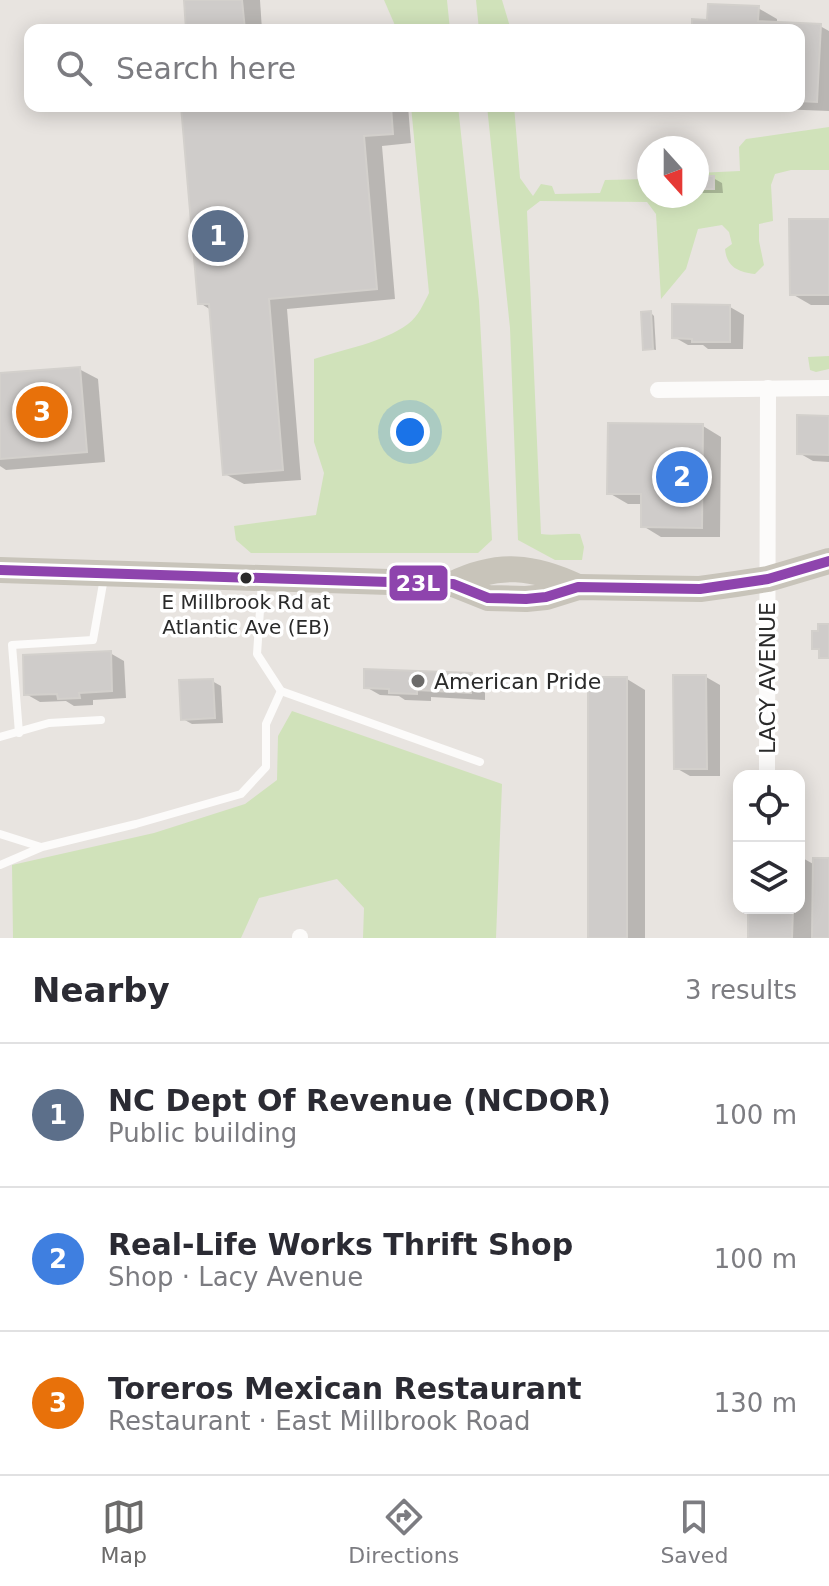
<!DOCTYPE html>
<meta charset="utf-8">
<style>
:root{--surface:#fff;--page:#f7f7f7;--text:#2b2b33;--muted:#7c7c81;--line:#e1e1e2;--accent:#6c6b6a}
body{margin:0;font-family:"DejaVu Sans",sans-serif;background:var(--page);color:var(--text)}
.controls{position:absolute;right:24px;bottom:24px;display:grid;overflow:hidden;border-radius:16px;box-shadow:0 4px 20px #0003}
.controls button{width:72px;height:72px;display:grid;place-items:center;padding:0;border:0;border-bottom:2px solid var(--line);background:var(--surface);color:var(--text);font:40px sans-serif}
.compass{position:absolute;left:637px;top:136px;width:72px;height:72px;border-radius:50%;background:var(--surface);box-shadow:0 4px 20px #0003;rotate:159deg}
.you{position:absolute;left:410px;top:432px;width:28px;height:28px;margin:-20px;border:6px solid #fff;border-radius:50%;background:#1a73e8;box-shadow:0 0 0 12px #1a73e833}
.badge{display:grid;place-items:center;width:52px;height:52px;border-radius:50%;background:var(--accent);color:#fff;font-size:26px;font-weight:700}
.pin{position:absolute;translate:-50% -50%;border:4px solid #fff;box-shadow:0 2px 8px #0006}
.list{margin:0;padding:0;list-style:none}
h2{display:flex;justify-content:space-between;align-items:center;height:104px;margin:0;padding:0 32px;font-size:34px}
h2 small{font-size:26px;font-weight:400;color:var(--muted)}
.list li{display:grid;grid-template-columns:52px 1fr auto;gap:24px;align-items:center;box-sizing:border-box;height:144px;padding:0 32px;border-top:2px solid var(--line)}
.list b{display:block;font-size:30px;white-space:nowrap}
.list p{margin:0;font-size:26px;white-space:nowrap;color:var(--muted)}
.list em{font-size:26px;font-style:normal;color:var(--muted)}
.icon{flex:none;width:44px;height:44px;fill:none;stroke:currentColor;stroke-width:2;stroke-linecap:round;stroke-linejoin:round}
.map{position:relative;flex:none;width:829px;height:938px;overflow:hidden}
.search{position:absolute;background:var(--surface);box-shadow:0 4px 20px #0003;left:24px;right:24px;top:24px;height:88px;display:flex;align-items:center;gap:20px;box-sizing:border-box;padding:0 28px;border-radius:16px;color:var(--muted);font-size:30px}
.sheet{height:536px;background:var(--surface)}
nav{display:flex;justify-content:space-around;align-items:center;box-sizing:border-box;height:112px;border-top:2px solid var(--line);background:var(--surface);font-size:22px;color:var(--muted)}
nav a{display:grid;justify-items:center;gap:4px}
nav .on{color:var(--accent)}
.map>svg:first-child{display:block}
.green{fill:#d0e2ba}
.shadow{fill:#0003}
.building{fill:#cfccca;stroke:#d3d0cc;stroke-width:2}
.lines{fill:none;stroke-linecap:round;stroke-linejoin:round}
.service{stroke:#fcfbfa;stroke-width:8}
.minor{stroke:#fcfbfa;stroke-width:16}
.primary{stroke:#c8c4ba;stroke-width:26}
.bus-1-casing{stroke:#fff;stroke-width:16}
.bus-1{stroke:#8e44ad;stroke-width:10}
.bus-dot{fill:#2a2a2a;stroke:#fff;stroke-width:3}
.poi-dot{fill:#6c6b6a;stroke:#fff;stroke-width:3}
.labels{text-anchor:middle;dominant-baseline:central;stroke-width:7;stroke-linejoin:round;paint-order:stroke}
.bus-label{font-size:20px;fill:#2a2a2a;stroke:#fff}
.street-label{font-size:22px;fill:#2a2a2a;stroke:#fff}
.poi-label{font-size:22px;fill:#2a2a2a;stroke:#fff;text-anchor:start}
.line-badge{stroke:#fff;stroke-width:3}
.badge-label{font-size:22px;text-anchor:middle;font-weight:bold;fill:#fff}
</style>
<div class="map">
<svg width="829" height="938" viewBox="0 0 829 938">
<rect width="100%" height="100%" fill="#e8e4e0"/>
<!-- green -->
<g class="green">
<path d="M384,0H447L450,30H397Z"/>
<path d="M476,0H502L511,30H479Z"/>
<path d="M411,106H458L479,301L492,540L478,553H251L236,540L234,526L316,515L324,473L314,442V359C344,349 382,343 408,324C418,317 424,303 429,293Z"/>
<path d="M487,106H514L520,178L533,196L541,184L552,186L555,194L600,193L605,180L649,179V196H697V173L740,171L739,147L746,139L829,127V170H791L775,174L771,185L773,221L759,224V241L764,265L755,274C739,272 727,268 725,249L732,244L729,232L722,225L698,229L686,269L661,299L656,214L647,202L540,201L527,211L541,534C554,536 567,533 580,534L584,547L582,560H555L518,540L510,328Z"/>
<path d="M829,356V369L816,372L810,370L808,357Z"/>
<path d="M292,711L502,784L496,938H363L364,908L337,879L259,898L241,938H13L12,865L154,833L245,804L277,780L278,736Z"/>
</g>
<!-- shadow -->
<g class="shadow">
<path d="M186,0H260L262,30H188Z"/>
<path d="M758,8L777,19V24L820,26L829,31V111L778,109L773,106H799V30H693L709,22Z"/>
<path d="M183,106H408L411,143L382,146L395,299L287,309L301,480L244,484L225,474L211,310L200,303Z"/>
<path d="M697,178H713L722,183L723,193H697Z"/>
<path d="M829,221V305H811L792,294Z"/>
<path d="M730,307L744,315L743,349H708L703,345H688L674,337Z"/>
<path d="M651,313L654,316L656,350L645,348Z"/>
<path d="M79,369L98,379L105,462L6,470L0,466V375Z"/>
<path d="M829,418V462L813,461L799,453Z"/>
<path d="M703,426L721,437L720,537H661L643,526V504H628L609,493Z"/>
<path d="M110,653L124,661L126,698L93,700V705L74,706L66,701L40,702L26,694Z"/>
<path d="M471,675L485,684V700L431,697V701L405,700L399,696L380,695L366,687Z"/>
<path d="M706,677L720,685V776H690L676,768Z"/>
<path d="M627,679L645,690V938H590Z"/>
<path d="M212,681L221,686L223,723L192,724L183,719Z"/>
<path d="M799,856L815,865L829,860V938H750V908H799Z"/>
</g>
<!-- building -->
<g class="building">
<path d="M184,0H242L245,30H186Z"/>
<path d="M708,4L759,6L758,21L821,24L817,102L799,101V30H692V19L707,20Z"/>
<path d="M181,106H391L393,134L364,136L377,289L269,299L283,470L223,475L209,304H198Z"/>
<rect x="697" y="176" width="17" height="13"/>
<path d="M789,219H829V295H790Z"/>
<path d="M672,304L730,305V342H692V339L672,338Z"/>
<path d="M651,311L653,349L643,350L641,312Z"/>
<path d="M80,367L87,452L0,459V373Z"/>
<path d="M797,415L829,416V455L797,454Z"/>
<path d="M608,423L703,424L702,528L641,527V494H607Z"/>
<path d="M818,624H829V658H819V649H812V631H818Z"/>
<path d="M111,651L112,691L79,693L80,698L58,699L57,694L24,695L23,655Z"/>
<path d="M364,669L472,673L471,693L417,690V694L389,693V689L364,688Z"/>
<path d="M673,675H706L707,769H674Z"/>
<rect x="588" y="677" width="39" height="261"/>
<path d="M213,679L215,718L181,720L179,680Z"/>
<path d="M813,858H829V938H812Z"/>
<path d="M748,908H793L792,938H748Z"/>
</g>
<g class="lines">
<!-- service -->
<g class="service">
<path d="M262,581L257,654L281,691L480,762"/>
<path d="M19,733L12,645L93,640L104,578"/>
<path d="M0,737L49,723L101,720"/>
<path d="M0,834L41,847"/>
<path d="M0,865L42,847L136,824L241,794L266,767V724L281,691"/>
</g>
<!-- minor -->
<g class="minor">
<path d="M658,390L829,388"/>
<path d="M767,776L768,388"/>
<path d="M300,938V937"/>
</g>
<!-- primary -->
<g class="primary">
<path d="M0,570L453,584L488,598L526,599L546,597L578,587L700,589L736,584L768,579L829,561"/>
<path d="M453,584C498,562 534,566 578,587"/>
</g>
<!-- bus-1 casing -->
<g class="bus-1-casing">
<path id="bus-1" d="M0,570L453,584L488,598L526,599L546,597L578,587L700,589L768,579L829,561"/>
</g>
<!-- bus-1 -->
<use href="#bus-1" class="bus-1"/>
</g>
<!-- markers -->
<circle class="bus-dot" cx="246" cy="578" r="7"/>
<circle class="poi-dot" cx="418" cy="681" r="8"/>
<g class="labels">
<!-- bus labels -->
<g class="bus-label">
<text x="246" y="602">E Millbrook Rd at<tspan x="246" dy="25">Atlantic Ave (EB)</tspan></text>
</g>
<!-- street labels -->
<g class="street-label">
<text transform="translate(767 678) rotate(-90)">LACY AVENUE</text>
</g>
<!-- poi labels -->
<g class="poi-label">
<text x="434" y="681">American Pride</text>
</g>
</g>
<rect class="line-badge" x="388" y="564" width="61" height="38" rx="8" fill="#8e44ad"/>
<g class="badge-label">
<text x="418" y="591">23L</text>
</g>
</svg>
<div class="controls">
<button><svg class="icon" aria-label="locate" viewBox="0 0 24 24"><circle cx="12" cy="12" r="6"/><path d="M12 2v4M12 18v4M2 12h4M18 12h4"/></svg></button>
<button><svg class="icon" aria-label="layers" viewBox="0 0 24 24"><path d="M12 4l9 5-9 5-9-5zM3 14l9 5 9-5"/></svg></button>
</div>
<svg class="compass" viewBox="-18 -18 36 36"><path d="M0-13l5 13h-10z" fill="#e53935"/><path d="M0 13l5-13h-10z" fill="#7c7c81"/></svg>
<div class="you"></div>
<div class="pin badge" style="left:218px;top:236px;background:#5c6f8a">1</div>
<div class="pin badge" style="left:682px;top:477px;background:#3f7fe0">2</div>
<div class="pin badge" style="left:42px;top:412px;background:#e8710a">3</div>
<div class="search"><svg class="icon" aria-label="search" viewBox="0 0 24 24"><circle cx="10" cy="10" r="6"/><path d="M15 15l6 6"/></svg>Search here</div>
</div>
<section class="sheet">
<h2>Nearby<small>3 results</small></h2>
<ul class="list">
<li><span class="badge" style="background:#5c6f8a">1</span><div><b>NC Dept Of Revenue (NCDOR)</b><p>Public building</p></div><em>100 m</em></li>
<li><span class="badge" style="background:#3f7fe0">2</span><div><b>Real-Life Works Thrift Shop</b><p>Shop · Lacy Avenue</p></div><em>100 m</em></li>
<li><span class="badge" style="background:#e8710a">3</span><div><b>Toreros Mexican Restaurant</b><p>Restaurant · East Millbrook Road</p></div><em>130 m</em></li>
</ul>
</section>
<nav>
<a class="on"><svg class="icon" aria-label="map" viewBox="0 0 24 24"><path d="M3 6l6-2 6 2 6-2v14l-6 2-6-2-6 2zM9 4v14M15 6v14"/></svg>Map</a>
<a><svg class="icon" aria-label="directions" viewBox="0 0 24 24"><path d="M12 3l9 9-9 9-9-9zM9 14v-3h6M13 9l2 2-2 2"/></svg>Directions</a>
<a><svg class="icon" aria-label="saved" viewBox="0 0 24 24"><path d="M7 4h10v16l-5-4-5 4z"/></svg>Saved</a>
</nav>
